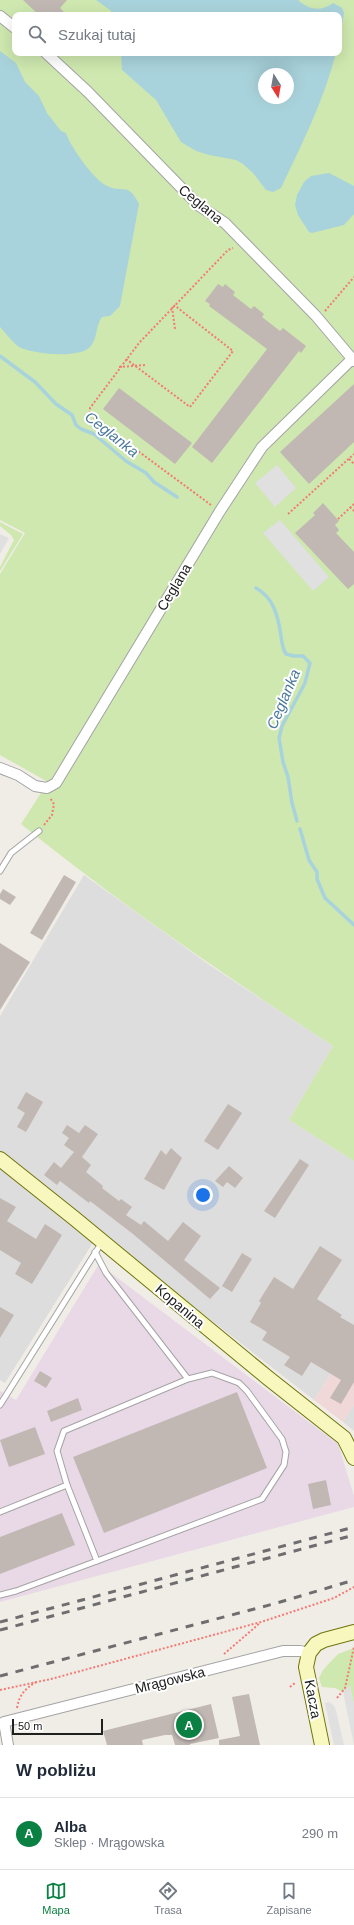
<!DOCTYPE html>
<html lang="pl">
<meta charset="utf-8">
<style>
:root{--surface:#fff;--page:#f2f2f3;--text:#1f2937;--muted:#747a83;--line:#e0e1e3;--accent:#0b8043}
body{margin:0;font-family:Helvetica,sans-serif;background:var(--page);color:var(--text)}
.compass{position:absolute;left:258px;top:68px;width:36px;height:36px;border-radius:50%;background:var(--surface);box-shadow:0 4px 16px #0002;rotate:169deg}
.scale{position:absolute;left:12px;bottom:10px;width:91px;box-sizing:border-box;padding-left:4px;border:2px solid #202020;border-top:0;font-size:11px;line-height:14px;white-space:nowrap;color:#202020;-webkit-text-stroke:3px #fff;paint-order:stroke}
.you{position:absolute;left:203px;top:1195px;width:14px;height:14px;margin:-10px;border:3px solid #fff;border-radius:50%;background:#1a73e8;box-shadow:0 0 0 6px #1a73e833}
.badge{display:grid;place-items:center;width:26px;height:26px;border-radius:50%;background:var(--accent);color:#fff;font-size:13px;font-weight:700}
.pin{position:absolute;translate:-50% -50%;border:2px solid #fff;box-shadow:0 1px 4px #0006}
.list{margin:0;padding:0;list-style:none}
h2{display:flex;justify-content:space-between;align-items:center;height:52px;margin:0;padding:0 16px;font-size:17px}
h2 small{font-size:13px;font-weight:400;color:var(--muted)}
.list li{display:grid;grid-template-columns:26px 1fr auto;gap:12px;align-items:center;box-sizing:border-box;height:72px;padding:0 16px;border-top:1px solid var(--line)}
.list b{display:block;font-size:15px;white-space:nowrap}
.list p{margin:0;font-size:13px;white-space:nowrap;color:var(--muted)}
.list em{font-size:13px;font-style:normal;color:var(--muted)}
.icon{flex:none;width:22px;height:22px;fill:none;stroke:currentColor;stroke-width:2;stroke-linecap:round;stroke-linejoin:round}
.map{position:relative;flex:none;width:354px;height:1745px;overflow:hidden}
.search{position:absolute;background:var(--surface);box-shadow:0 4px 16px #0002;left:12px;right:12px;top:12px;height:44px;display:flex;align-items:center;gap:10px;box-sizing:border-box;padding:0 14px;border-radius:8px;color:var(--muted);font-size:15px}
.sheet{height:124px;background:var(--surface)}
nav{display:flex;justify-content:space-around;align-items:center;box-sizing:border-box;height:56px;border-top:1px solid var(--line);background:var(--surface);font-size:11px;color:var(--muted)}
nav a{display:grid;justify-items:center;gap:2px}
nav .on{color:var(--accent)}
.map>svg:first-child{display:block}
.residential{fill:#dedddd}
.commercial{fill:#f0d7d8}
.industrial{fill:#e9d9e7}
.grass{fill:#cee8af;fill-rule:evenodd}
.parking{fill:#e0e0e0}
.water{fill:#a9d3dc;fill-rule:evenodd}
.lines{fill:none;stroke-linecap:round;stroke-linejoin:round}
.stream{stroke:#a9d3dc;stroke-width:3.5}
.building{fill:#c1b8b3}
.lane-casing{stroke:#a4a4a4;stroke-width:7}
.street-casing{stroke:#a4a4a4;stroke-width:12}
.secondary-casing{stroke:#6f740a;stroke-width:16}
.path{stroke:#f47a74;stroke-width:2;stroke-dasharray:2 2;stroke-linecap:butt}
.lane{stroke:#fff;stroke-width:5}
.street{stroke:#fff;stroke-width:10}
.secondary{stroke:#f7f7be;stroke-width:14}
.rail{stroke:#6e6e6e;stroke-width:3;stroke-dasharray:8 8;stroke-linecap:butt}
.labels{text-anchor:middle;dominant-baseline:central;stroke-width:4;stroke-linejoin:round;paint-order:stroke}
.street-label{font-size:14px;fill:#202020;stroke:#fff}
.water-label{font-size:15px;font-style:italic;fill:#4a789d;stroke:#fff}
</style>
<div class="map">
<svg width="354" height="1745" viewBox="0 0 354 1745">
<rect width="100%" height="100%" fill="#f0ede7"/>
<!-- residential -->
<g class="residential">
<path d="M84,875L211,966L333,1046L289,1120L354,1161V1336L314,1400L99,1233L5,1383L0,1380V1016Z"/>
<path d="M354,1405V1431L343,1422Z"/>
</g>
<!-- commercial -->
<path class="commercial" d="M354,1336V1405L343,1422L314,1400Z"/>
<!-- industrial -->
<path class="industrial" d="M99,1264L338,1444L354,1496V1507L0,1602V1391L16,1400Z"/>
<!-- grass -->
<g class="grass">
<path d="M0,0H354V1161L289,1120L333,1046C226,976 121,905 21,824L48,782L0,755V574L25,533L0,520ZM15,15H339V53H15ZM264,74H288V98H264Z"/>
<path d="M0,522L23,534L0,571V567L14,540L11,535L0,526Z"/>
<path d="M354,1648V1705L350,1686L343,1692L335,1688L322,1687L319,1678L323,1670L338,1654Z"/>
</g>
<!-- parking -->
<g class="parking">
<path d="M277,465L296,488L275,507L255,483Z"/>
<path d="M280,520L329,577L313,591L263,533Z"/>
<path d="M0,534L9,538L0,554Z"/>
<path d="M350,1685L354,1705V1745L343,1692Z"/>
<path d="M330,1702L335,1707L344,1745H334L325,1703Z"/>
</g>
<!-- water -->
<g class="water">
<path d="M96,0H298C309,10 321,12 333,3L342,8L344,13L339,43V15H114L110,10Z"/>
<path d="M0,51L16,63L25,82L39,96L47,113L61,131L66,133C70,146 94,180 107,186C125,194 127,181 139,204L120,306L110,316L102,317C95,327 98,338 90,347C80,359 32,354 19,347C12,342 6,333 0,327Z"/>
<path d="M121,53H336C324,100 302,144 281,188L273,192L266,190L253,173L243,164L236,160L209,155L196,151L181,142L156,100L122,70ZM264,74H288V98H264Z"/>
<path d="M329,173L354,186V214L344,225L312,233L309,232L298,215L295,205L297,195L304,182L311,176Z"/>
</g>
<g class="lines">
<!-- stream -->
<g class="stream">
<path d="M0,356L35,382L56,404L72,415L76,425L81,429L94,434L126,461L146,473L154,482L177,497"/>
<path d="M256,588C274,598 278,616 281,636C282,642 282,648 286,654L294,656H303L310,663L305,683L282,726L279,738L283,762L288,777L292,803L297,821"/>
<path d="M300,829L309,860L317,872V879L325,898L354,925"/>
</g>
</g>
<!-- building -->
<g class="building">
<path d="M23,0H67L60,8L67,15H39Z"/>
<path d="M218,284L223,287L225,284L235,292L233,295L251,309L254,306L264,314L262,317L280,331L283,328L306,346L301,353L299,351L212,463L192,447L267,349L209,306L210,304L205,301Z"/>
<path d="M354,384V442L309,484L280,452Z"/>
<path d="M119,388L192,443L175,464L103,409Z"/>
<path d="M323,503L339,521L335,525L339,530L336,533L354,552V584L348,589L295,533L315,515L313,513Z"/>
<path d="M64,875L76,882L42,940L30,933Z"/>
<path d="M3,889L16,897L10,905L0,899V894Z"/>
<path d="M0,943L30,962L0,1010Z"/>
<path d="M26,1092L43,1102L26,1132L17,1127L25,1113L17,1108Z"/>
<path d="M228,1104L242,1113L218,1150L204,1141Z"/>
<path d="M67,1125L79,1133L85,1125L98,1134L82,1157L91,1165L86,1172L103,1186L102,1188L119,1201L121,1199L132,1207L126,1215L141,1225L144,1221L168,1241L183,1222L201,1236L184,1260L220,1288L210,1299L133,1234L90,1201L89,1203L60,1181L57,1185L44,1175L54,1162L61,1168L74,1152L64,1145L69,1138L62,1133Z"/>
<path d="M171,1148L182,1158L164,1190L144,1179L161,1150L166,1155Z"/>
<path d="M300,1159L309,1165L275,1218L264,1211Z"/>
<path d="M229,1166L243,1178L235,1188L227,1182L223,1187L215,1181Z"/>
<path d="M0,1198L16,1207L7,1221L36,1239L45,1224L62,1235L32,1284L15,1274L21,1263L0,1250Z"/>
<path d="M320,1246L342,1260L317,1299L342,1315L340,1317L354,1325V1382L341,1404L330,1398L341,1380L311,1362L302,1376L284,1365L290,1357L262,1340L267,1332L250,1322L261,1303L259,1301L274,1277L293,1289Z"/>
<path d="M242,1253L252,1259L232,1292L222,1286Z"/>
<path d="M0,1307L14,1315L0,1338Z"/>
<path d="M40,1371L52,1378L46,1388L34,1381Z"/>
<path d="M237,1392L267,1468L104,1533L73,1457Z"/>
<path d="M78,1398L82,1410L51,1422L47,1411Z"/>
<path d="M35,1427L45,1454L9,1467L0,1440Z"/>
<path d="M326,1480L331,1505L313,1509L308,1484Z"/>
<path d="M62,1513L75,1545L0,1574V1537Z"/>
<path d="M249,1694L260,1745H219V1740L240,1736L232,1697Z"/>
<path d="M211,1704L219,1738L190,1744V1745H175L172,1735H165L142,1740L143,1745H107L103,1731Z"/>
</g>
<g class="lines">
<!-- lane casing -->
<g class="lane-casing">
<g id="lane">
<path d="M0,871L11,853L39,831"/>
<path d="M95,1252L106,1273L188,1379L212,1373L239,1383L247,1391L282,1439L286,1452L284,1465L262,1499L97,1561L67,1485L57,1451L64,1431L188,1379"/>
<path d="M0,1405L102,1242"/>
<path d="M0,1512L67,1485"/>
<path d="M0,1595L16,1591L97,1561"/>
</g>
</g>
<!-- street casing -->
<g class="street-casing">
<g id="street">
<path d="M0,16L15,28"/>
<path d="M46,53L88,92L198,205L225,223L316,316L354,361"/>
<path d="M0,768L18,775L35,786L47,788L56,783L220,511L262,447L352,359"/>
<path d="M8,1745L4,1722L283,1651H300L309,1653"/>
</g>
</g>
<!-- secondary casing -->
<g class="secondary-casing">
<g id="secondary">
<path d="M0,1159L74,1218L268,1378L344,1438L354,1458"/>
<path d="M322,1745L306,1667L309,1653L316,1644L324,1640L354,1632"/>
</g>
</g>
<!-- path -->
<g class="path">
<path d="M172,307L175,329"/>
<path d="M325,311L354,277"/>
<path d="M126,359L190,407L233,351L174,305"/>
<path d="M119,367L145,365"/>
<path d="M349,459L354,464"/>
<path d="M211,505L96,420L90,413V408L139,343L228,250L233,248"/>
<path d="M350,507L354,511"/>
<path d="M288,514L354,454"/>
<path d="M338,519L354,504"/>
<path d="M44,825L52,815L54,804L50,798"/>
<path d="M224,1654L260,1623"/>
<path d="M290,1687L296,1682"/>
<path d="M0,1690L51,1679L261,1622L334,1598L354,1587"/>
<path d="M337,1698L345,1688L354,1647"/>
<path d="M17,1708C19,1695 25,1689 36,1682"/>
</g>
<!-- lane -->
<use href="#lane" class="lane"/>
<!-- street -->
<use href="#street" class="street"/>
<!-- secondary -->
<use href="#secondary" class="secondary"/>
<!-- rail -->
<g class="rail">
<path d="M0,1622L354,1527"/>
<path d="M0,1630L354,1535"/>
<path d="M0,1676L277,1603L354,1580"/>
</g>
</g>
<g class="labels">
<!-- street labels -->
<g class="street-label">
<text transform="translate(201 204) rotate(39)">Ceglana</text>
<text transform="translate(174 587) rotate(-59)">Ceglana</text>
<text transform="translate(180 1306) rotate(40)">Kopanina</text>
<text transform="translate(170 1680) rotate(-14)">Mrągowska</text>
<text transform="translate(313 1699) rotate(79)">Kacza</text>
</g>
<!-- water labels -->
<g class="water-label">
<text transform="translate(112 434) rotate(38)">Ceglanka</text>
<text transform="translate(283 699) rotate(-67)">Ceglanka</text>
</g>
</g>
</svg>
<svg class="compass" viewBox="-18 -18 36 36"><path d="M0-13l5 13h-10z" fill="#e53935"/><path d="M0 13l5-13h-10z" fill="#747a83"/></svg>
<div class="scale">50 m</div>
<div class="you"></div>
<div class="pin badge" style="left:189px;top:1725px">A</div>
<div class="search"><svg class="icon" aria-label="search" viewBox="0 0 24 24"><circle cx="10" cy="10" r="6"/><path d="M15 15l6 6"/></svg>Szukaj tutaj</div>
</div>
<section class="sheet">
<h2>W pobliżu<small></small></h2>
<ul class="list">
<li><span class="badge">A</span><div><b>Alba</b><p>Sklep · Mrągowska</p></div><em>290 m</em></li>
</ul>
</section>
<nav>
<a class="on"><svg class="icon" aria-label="map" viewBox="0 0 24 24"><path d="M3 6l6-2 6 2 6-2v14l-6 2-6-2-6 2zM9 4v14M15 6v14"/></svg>Mapa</a>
<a><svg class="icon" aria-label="directions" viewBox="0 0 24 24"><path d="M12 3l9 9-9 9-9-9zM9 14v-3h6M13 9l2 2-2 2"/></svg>Trasa</a>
<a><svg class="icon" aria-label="saved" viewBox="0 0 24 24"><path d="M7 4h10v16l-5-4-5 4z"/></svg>Zapisane</a>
</nav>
